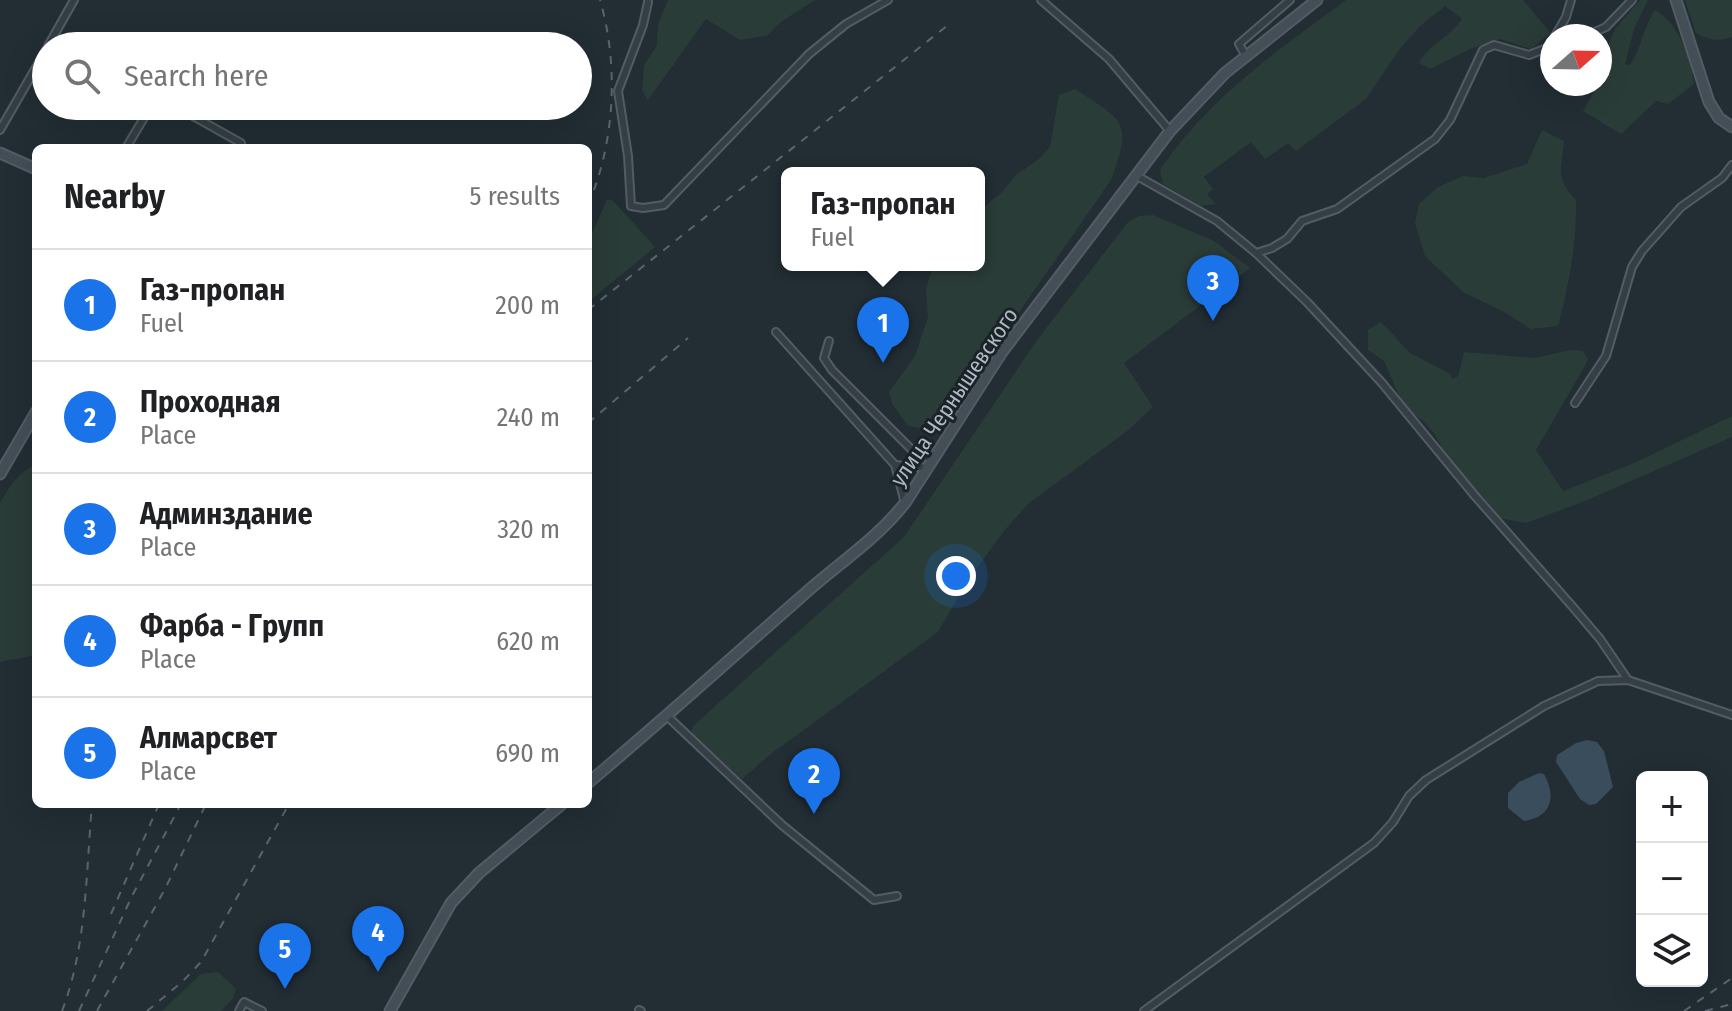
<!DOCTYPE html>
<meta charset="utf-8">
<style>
:root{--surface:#fff;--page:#f6f6f6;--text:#202124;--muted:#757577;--line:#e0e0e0;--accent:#1a73e8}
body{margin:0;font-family:"Fira Sans Condensed",sans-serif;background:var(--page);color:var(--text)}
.controls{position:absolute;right:24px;bottom:24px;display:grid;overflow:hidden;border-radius:12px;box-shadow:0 8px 32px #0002}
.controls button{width:72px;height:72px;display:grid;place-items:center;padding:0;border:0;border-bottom:2px solid var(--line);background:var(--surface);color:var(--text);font:40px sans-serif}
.compass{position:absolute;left:1540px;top:24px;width:72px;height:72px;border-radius:50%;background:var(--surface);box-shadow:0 8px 32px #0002;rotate:70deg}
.you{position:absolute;left:956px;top:576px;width:28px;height:28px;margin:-20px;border:6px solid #fff;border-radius:50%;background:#1a73e8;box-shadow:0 0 0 12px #1a73e833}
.badge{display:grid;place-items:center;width:52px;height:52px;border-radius:50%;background:var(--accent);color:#fff;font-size:26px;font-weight:700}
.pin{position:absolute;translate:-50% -66px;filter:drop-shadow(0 2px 4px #0008)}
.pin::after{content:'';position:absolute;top:42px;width:28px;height:24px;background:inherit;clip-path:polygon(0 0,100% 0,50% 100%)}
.popup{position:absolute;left:781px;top:167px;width:204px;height:104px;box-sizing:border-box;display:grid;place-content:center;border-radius:12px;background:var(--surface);filter:drop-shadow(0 2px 6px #0005);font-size:26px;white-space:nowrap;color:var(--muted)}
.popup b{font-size:30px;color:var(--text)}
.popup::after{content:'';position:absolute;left:50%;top:100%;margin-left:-16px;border:16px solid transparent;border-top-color:var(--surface)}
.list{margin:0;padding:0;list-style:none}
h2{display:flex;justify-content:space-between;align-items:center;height:104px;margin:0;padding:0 32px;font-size:34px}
h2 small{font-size:26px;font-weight:400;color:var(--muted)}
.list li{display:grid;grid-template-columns:52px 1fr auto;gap:24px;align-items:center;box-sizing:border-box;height:112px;padding:0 32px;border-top:2px solid var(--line)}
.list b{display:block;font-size:30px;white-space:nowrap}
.list p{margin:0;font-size:26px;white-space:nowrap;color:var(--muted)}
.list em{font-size:26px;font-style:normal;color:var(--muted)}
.icon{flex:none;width:44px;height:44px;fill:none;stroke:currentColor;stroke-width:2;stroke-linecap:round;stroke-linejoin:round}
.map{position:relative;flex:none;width:1732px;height:1011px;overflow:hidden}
.search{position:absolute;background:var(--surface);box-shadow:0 8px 32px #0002;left:32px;top:32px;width:560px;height:88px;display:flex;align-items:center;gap:20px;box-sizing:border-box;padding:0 28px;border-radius:44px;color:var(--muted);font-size:30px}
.panel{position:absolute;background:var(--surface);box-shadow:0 8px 32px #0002;left:32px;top:144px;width:560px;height:664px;border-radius:12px}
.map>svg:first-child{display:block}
.green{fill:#2a3c38}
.water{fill:#394d5c}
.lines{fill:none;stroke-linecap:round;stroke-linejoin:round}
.street-casing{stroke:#525c63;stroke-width:10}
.secondary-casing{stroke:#525c63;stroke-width:13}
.street{stroke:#353e45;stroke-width:6}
.secondary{stroke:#444e57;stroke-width:9}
.rail{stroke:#59656e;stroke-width:2;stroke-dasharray:8 8;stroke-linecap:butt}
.labels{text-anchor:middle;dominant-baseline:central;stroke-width:6;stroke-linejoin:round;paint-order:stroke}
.street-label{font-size:22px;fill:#afb9c2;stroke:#1b2329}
</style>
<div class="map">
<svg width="1732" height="1011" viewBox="0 0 1732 1011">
<rect width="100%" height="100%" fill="#222d34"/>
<!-- green -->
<g class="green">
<path d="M668,0H815L781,22L766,36L740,40L706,19L648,100L642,90L644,65L657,45L658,24Z"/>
<path d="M1346,0H1523L1551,33L1531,49L1500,39L1472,48L1430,69L1419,63C1429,44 1450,37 1462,19L1445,6L1420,26L1399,50L1366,99L1296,151L1288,143L1265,159L1251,142L1204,177L1213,189L1207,194L1216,204L1201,206L1163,184L1160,170C1208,98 1277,51 1346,0Z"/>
<path d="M1640,0H1648L1634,29L1625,64L1630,65C1642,48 1643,27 1655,10C1680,25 1690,57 1694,84L1668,104L1656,101L1621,134L1583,111L1609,66L1601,62L1615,29Z"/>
<path d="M1685,0H1732V37C1718,42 1708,40 1696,33Z"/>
<path d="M1075,89C1124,121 1133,121 1111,180L961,396L922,428L908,426L892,404L889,392L915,356L928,317L926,289L933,265H979V211L1002,192L1016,175L1039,159L1050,147L1059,95Z"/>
<path d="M1542,130L1564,141C1562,169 1554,177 1576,200C1577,242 1569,285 1558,326L1531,329L1506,313L1463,292L1425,256L1415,223L1419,204L1438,187L1463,176L1484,178L1527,164Z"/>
<path d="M607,200H611L615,203L655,247L588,302V242Z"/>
<path d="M1153,215L1214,241L1250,268L1124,363L1153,407L1126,432L1029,503L1004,531L969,579L938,632L768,756L742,779L691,734L693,726L904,537L1037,340L1128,222L1139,216Z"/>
<path d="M1381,322L1410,353L1449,373L1453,379L1458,376L1464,352L1535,358L1570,350L1583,351L1588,359L1585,366L1536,450L1563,491L1632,464L1732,416V437L1585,501L1526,523L1499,518L1451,464L1434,433L1424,422L1404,407L1384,361L1368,350V330Z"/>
<path d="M36,464V655L0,662V503C10,485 18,473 36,464Z"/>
<path d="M218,972L236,989L233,998L221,1011H162L201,974Z"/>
</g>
<!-- water -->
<g class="water">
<path d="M1587,740L1597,742L1604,751L1613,787L1596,804L1589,805L1580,799L1556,762L1557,755L1576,743Z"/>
<path d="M1539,773L1544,774C1557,797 1551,817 1524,821L1508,808V793L1519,782Z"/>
</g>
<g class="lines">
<!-- street casing -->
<g class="street-casing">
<g id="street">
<path d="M1041,0L1109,59L1170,131"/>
<path d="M648,2L643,25L618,91L628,156L631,206L643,208L664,205L809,54L846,24L888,0"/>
<path d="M1555,36L1566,17L1571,0"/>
<path d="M1586,36L1606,27L1632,0"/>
<path d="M48,46L74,0"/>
<path d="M1246,56L1239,44L1290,0"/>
<path d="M175,106L241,143L238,148"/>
<path d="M0,130L46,50"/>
<path d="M126,148L151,106"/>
<path d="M1137,176L1217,221L1256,253L1307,302L1382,383L1475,496L1572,606L1600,639L1628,680"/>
<path d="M1256,253L1272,248L1287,239L1302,221L1337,209L1435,139L1450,120L1483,50L1494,45L1529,55L1552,46"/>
<path d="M776,332L895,465L905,503"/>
<path d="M829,341L824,358L832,370L917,455L933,458"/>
<path d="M1575,403L1606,356L1632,267L1642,251L1681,207L1722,178L1732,165"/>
<path d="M895,465L927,468"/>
<path d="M667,716L782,825L874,900L897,896"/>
<path d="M639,1010L641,1011"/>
<path d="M239,1011L244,1002L262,1011"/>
<path d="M1144,1011L1374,843L1393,822L1409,796L1426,780L1544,706L1598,681L1628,680L1732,715"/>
</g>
</g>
<!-- secondary casing -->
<g class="secondary-casing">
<g id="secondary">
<path d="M1676,0L1709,102L1719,118L1732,127"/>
<path d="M0,153L36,169"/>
<path d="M0,474L36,412"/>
<path d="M588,783C661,722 730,659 801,597C836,565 876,540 905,503L1002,352L1170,131L1225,73L1317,0"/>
<path d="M390,1011L451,903L479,873L562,804"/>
</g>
</g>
<!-- street -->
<use href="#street" class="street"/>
<!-- secondary -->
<use href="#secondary" class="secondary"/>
<!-- rail -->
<g class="rail">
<path d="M588,205C615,143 619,65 600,0"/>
<path d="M588,310L948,25"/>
<path d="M588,423L688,338"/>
<path d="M111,914L159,804"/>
<path d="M62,1011C87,946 86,872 92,804"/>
<path d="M79,1011L132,896L181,804"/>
<path d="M97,1011L165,889L206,804"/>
<path d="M147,1011L182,982L201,962L289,804"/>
<path d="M1684,1011L1732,978"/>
<path d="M1705,1011L1732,1004"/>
</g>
</g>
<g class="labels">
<!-- street labels -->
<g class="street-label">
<text transform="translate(954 397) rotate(-56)">улица Чернышевского</text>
</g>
</g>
</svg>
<div class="controls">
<button>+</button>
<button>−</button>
<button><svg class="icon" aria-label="layers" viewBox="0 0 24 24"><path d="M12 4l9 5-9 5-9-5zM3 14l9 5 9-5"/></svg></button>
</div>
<svg class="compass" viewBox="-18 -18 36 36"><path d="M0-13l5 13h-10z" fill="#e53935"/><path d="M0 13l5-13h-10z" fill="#757577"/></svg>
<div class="you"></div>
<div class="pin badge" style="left:883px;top:363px">1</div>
<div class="popup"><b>Газ-пропан</b>Fuel</div>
<div class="pin badge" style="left:814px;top:814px">2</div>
<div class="pin badge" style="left:1213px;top:321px">3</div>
<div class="pin badge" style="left:378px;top:972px">4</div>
<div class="pin badge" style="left:285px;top:989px">5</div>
<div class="search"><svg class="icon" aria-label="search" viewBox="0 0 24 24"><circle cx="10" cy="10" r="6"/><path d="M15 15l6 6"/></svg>Search here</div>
<section class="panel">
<h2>Nearby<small>5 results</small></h2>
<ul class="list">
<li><span class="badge">1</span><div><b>Газ-пропан</b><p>Fuel</p></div><em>200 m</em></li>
<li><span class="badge">2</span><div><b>Проходная</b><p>Place</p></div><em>240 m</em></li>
<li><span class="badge">3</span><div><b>Админздание</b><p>Place</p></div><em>320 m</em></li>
<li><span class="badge">4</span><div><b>Фарба - Групп</b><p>Place</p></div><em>620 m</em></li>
<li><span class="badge">5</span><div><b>Алмарсвет</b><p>Place</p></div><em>690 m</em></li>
</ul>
</section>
</div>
